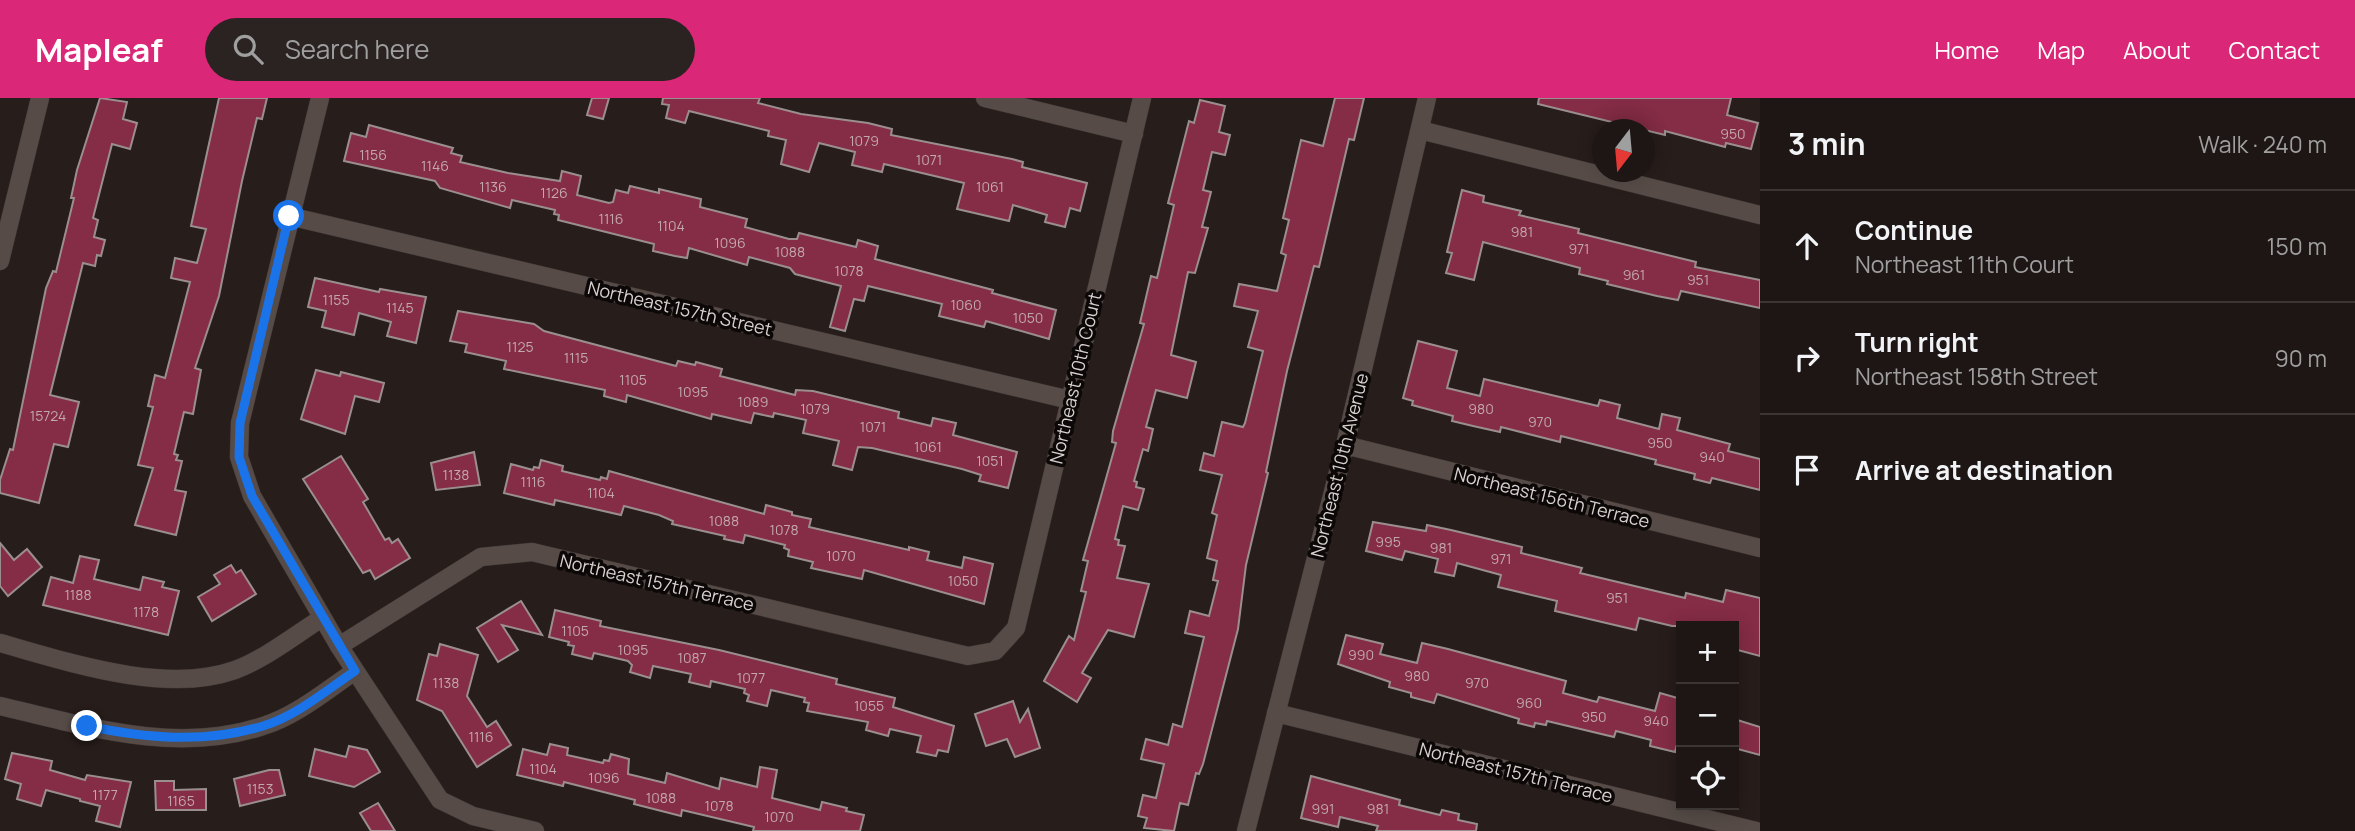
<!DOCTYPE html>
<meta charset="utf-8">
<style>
:root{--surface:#1d1614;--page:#2a2322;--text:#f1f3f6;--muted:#a09fa0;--line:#3b3534;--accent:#db2777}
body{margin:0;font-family:Manrope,sans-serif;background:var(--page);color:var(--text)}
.controls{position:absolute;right:21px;bottom:21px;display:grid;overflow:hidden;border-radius:0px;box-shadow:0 4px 18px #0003}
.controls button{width:63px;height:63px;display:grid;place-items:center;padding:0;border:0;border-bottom:2px solid var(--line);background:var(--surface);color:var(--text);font:35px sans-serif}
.compass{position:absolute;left:1592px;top:21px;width:63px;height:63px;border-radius:50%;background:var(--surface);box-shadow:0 4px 18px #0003;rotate:196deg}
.stop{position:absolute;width:21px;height:21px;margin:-16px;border:5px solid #1a73e8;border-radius:50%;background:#fff}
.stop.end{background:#1a73e8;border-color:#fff;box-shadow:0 2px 7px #0008}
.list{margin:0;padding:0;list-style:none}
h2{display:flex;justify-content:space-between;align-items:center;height:91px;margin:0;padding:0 28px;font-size:30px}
h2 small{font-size:23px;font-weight:400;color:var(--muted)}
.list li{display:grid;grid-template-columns:46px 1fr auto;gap:21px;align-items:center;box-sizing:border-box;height:112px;padding:0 28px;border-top:2px solid var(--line)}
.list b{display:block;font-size:26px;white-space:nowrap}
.list p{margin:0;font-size:23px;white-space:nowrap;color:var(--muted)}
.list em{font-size:23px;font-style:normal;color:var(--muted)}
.icon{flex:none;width:38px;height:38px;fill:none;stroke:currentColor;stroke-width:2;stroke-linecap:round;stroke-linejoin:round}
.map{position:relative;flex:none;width:1760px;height:733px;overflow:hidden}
header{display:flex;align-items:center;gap:42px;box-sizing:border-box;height:98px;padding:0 35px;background:var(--accent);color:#fff}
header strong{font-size:33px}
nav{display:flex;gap:38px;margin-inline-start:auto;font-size:24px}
.search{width:490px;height:63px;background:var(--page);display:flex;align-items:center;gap:18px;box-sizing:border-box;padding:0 24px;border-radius:38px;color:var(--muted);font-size:26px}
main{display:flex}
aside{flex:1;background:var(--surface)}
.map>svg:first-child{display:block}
.building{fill:#852c46;stroke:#9b8e90;stroke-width:2}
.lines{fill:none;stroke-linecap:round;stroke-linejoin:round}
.minor-casing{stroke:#3f3735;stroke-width:19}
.tertiary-casing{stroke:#3f3735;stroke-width:19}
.minor{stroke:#564b47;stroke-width:18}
.tertiary{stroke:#564b47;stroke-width:18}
.route{stroke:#1a73e8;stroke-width:9}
.labels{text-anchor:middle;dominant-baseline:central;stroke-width:7;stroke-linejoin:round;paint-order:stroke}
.number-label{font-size:14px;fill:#c2a8ad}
.street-label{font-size:18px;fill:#d7d1cf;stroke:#0c0807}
</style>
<header>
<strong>Mapleaf</strong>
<div class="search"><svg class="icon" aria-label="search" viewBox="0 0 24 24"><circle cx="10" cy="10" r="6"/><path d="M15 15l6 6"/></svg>Search here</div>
<nav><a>Home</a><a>Map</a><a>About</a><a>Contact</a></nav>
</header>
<main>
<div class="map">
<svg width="1760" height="733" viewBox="0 0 1760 733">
<rect width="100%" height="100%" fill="#271d1a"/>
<!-- building -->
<g class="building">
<path d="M100,0L127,4L123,21L137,25L130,51L112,46L93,120L98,122L94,139L105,142L101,158L97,157L95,168L83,165L50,297L79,304L68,349L54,346L39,405L0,395V382L10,351L13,352L46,190L53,173L56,174L74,100H71L77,72Z"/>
<path d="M219,0H267L262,21L257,20L242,83L219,198L195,270L201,272L193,316L184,314L174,356L178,357L176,362L182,363L175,392L186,394L176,437L135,427L153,370L138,367L153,309L148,308L155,277L165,280L190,184L171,180L175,160L197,165L206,131L191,128Z"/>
<path d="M592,0H609L603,21L587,17Z"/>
<path d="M663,0H760L758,5L801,16L868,25L892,31L891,37L1012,61L1023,64L1022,69L1087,85L1080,113L1070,110L1065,129L1045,124L1047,117L1013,107L1009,123L957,111L964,85L884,66L882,74L852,67L855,54L819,45L809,74L781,66L786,42L768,38L769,33L689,13L685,25L666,20L669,7L662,6Z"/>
<path d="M1335,0H1364L1354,42L1349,41L1319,169L1314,168L1287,273L1266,374L1268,375L1246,467L1238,531L1203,666L1199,676L1196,675L1188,707L1180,705L1174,733L1144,730L1147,720L1138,718L1143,697L1156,700L1164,666L1141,661L1146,641L1168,647L1173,626L1182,629L1204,539L1185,535L1190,513L1209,518L1218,483L1213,482L1217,463L1207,460L1217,417L1212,415L1222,377L1200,372L1204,355L1214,358L1222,324L1243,329L1245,325L1263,253L1248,249L1258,213L1234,208L1239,186L1277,193L1286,157L1281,155L1289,122L1283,120L1301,42L1323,48Z"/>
<path d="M1539,0H1731L1727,17L1758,25L1751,51L1726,45L1725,49L1665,33V37L1538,6Z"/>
<path d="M1200,2L1225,8L1219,34L1230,37L1225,57L1212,54L1203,92L1211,94L1202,129L1208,130L1195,175L1188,174L1171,257L1196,264L1187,300L1156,292L1146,329L1153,331L1148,353L1143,351L1134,383L1137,384L1136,389L1144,391L1141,402L1138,412L1123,408L1115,441L1119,442L1118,447L1125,448L1117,480L1149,486L1134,539L1108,532L1082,575L1091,580L1077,604L1044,583L1069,538L1074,542L1086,494L1081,493L1088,463L1083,462L1116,345L1112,344L1113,333L1144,226L1140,225L1151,178L1157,180L1174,107L1168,105L1189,23L1194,25Z"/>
<path d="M369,27L453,50L451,55L462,58L460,64L508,75L560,83L562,73L581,78L577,97L609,105L613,104L616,92L628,95L630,88L659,95V91L701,101L700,109L747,121L745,129L789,141H797L799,135L856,149L858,142L878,148L875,161L993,192L992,195L1056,212L1049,241L986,223L984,229L939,218L942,206L868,188L864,203L854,201L845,233L830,229L841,188L795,176L790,170L749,159L747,167L689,150L687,160L675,158L653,153L654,146L558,122L559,117L554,116L555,112L512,102L510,110L440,90L435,83L344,63L351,35L366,39Z"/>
<path d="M1462,92L1484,98L1483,104L1521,113L1519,117L1579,131L1578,135L1696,164L1695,169L1760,182V210L1681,193L1678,202L1657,198L1607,186L1608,183L1579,176L1580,170L1483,144L1474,182L1446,175L1452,155L1447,154Z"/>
<path d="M315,180L379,194L380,191L426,199L416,245L387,238L391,224L359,215L354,237L322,229L326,213L308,209Z"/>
<path d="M458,213L534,226L544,233L676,268L678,263L695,267L696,264L722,271L720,278L795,297L796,292L813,293L899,314L898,320L931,328L933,320L956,325L953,337L1017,354L1008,390L979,383L981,377L962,371L872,350L858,349L852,372L833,367L839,343L803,335L806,322L774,315L773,319L754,315L751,325L712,316L711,321L627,297L626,304L604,298L605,292L504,271L506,263L465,254L467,246L450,243Z"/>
<path d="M1418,243L1457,253L1447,290L1480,298L1484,281L1598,308L1600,302L1620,307L1617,320L1659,331L1662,316L1680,320L1677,332L1730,346L1728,353L1760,361V392L1712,380L1710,385L1694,381L1695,376L1655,366L1656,362L1561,338L1560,344L1501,329L1500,334L1473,328L1452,323L1453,318L1412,307L1413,303L1403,300Z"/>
<path d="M316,272L340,278L341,274L384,285L379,304L355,298L345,336L301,321Z"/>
<path d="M474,354L480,387L436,392L431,365Z"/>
<path d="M341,358L368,401L363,404L385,442L389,440L392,445L398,441L410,460L375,481L370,472L363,475L303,381Z"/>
<path d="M541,362L563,368L562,373L600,382L601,379L607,381L609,373L764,416L766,407L792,414V417L811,421L809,429L909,452V449L929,454L927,462L962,470L964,459L993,466L984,506L864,472L862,481L811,470L813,464L788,458L789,452L784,450L785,447L745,437L743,445L724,441L725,438L672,426L673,423L659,417L624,408L621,417L555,402L554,407L504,395L511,366L533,372L534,369L539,370Z"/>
<path d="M1373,424L1426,433L1427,427L1451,432L1522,449L1521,455L1582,470L1580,475L1685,500L1686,495L1723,504L1726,492L1760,500V558L1734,551V528H1672L1639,520L1636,532L1555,513L1557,503L1498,489L1501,477L1457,465L1454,478L1435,474L1438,461L1405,453L1402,462L1366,453Z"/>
<path d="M0,445L14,462L27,451L42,469L8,498L0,488Z"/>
<path d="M80,458L99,462L94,481L140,492L143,479L164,484L162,489L179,493L168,537L43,507L51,479L73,485Z"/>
<path d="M231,467L236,475L241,472L256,496L212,523L198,499L220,486L214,477Z"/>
<path d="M521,503L542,537L502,527L518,552L498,564L477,530Z"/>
<path d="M555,512L601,523L600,528L719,552L837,581L836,586L895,600L893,609L954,628L948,654L938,652L936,658L917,654L921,638L890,631L888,638L866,632L868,624L807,613L809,605L804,604L805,600L771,592L767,608L747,603L749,597L744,595L745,591L711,583L710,589L689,584L691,576L653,568L650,580L630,574L632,567L628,563L594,555L592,561L572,556L574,548L568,547L569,544L549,539Z"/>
<path d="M1346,537L1383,546L1380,556L1417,565L1422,545L1448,551L1566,583L1563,595L1597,604L1599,599L1655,613L1660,595L1681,601V631L1675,654L1650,648L1651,642L1616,633L1614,639L1547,623L1546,627L1535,625L1534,629L1518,625L1519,621L1437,596L1434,605L1411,599V595L1389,589L1390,584L1338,566Z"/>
<path d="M440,546L478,557L467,598L487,629L496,623L511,647L477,669L442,613L417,602L429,556L437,558Z"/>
<path d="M1013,603L1020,624L1028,611L1040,650L1015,659L1007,641L986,648L975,616Z"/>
<path d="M1734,621L1760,629V657L1734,650Z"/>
<path d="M550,646L568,650L567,657L603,665L604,662L609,663L611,656L629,661L628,676L665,685L667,675L719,691L721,680L757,689L760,669L777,672L772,700L820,712L822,704L847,710L846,713L864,717L860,733H753L754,729L682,712L681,718L634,706L635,702L564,684L563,688L517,677L523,651L547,657Z"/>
<path d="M349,648L367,652L380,674L354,689L309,678L315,651L346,659Z"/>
<path d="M12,655L52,663L50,672L85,682L87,677L131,684L120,729L96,723L100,708L80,703V701L46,692L41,708L17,701L21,686L5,681Z"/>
<path d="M269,672H279L285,697L240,708L234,681Z"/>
<path d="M1311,678L1400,702L1399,707L1440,717L1442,712L1459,716L1458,722L1477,726L1476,733H1376L1378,728L1340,719L1338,729L1301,720Z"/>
<path d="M155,683H174V692L206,691V712H156Z"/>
<path d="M378,705L395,733H371L360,715Z"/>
</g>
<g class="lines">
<!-- minor casing -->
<g class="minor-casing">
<g id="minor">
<path d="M320,0L240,325L239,359L252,398L339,548L440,702L473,718L535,733"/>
<path d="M985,0L1134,36"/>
<path d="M1420,32L1760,117"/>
<path d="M289,118L1070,302"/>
<path d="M1345,347L1760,450"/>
<path d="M0,545C68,564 165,597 235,572C265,561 295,537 322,520"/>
<path d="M339,548L481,459L532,454L968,558L995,553L1016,530L1142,0"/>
<path d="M0,608C85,628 177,657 263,628C296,618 327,592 355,573"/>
<path d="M1276,615L1756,733"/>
</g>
</g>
<!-- tertiary casing -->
<g class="tertiary-casing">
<g id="tertiary">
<path d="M0,163L40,0"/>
<path d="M1246,733L1345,347L1427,0"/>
</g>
</g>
<!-- minor -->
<use href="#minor" class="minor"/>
<!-- tertiary -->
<use href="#tertiary" class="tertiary"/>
</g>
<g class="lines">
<!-- route -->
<path class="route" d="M87,628C145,640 204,646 263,628C296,618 327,592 355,573L252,398L239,359L240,325L289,118"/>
</g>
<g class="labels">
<!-- number labels -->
<g class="number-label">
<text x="1733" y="35">950</text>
<text x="864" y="42">1079</text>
<text x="373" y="56">1156</text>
<text x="929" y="61">1071</text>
<text x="435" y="67">1146</text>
<text x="493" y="88">1136</text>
<text x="990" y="88">1061</text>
<text x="554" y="94">1126</text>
<text x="611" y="120">1116</text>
<text x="671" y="127">1104</text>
<text x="1522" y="133">981</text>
<text x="730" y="144">1096</text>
<text x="1579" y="150">971</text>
<text x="790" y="153">1088</text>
<text x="849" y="172">1078</text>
<text x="1634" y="176">961</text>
<text x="1698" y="181">951</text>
<text x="336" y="201">1155</text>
<text x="966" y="206">1060</text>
<text x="400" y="209">1145</text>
<text x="1028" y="219">1050</text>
<text x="520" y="248">1125</text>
<text x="576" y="259">1115</text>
<text x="633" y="281">1105</text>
<text x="693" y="293">1095</text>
<text x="753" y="303">1089</text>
<text x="815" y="310">1079</text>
<text x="1481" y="310">980</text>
<text x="48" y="317">15724</text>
<text x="1540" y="323">970</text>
<text x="873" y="328">1071</text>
<text x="1660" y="344">950</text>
<text x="928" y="348">1061</text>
<text x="1712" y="358">940</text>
<text x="990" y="362">1051</text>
<text x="456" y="376">1138</text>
<text x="533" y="383">1116</text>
<text x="601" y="394">1104</text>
<text x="724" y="422">1088</text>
<text x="784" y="431">1078</text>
<text x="1388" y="443">995</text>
<text x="1441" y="449">981</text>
<text x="841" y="457">1070</text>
<text x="1501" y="460">971</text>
<text x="963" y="482">1050</text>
<text x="78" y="496">1188</text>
<text x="1617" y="499">951</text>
<text x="146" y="513">1178</text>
<text x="575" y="532">1105</text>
<text x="633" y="551">1095</text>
<text x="1361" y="556">990</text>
<text x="692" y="559">1087</text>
<text x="1417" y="577">980</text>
<text x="751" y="579">1077</text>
<text x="446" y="584">1138</text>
<text x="1477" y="584">970</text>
<text x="1529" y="604">960</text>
<text x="869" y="607">1055</text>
<text x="1594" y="618">950</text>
<text x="1656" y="622">940</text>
<text x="481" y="638">1116</text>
<text x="543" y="670">1104</text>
<text x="604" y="679">1096</text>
<text x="260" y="690">1153</text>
<text x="105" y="696">1177</text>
<text x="661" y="699">1088</text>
<text x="181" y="702">1165</text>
<text x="719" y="707">1078</text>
<text x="1323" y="710">991</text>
<text x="1378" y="710">981</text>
<text x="779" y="718">1070</text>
</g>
<!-- street labels -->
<g class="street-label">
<text transform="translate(680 210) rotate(13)">Northeast 157th Street</text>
<text transform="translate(1075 280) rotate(-77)">Northeast 10th Court</text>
<text transform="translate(1339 367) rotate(-76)">Northeast 10th Avenue</text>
<text transform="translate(1552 399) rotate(14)">Northeast 156th Terrace</text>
<text transform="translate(657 484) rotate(13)">Northeast 157th Terrace</text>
<text transform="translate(1516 674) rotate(14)">Northeast 157th Terrace</text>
</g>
</g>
</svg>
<div class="controls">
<button>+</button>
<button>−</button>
<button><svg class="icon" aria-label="locate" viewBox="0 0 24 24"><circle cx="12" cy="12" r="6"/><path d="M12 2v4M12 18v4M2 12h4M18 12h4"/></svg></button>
</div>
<svg class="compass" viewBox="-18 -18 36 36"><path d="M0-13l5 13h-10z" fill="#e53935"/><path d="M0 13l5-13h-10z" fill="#a09fa0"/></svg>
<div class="stop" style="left:289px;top:118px"></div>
<div class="stop end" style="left:87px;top:628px"></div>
</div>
<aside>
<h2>3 min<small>Walk · 240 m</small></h2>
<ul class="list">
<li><svg class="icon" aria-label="ahead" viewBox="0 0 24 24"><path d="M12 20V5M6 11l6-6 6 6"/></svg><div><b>Continue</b><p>Northeast 11th Court</p></div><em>150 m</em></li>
<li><svg class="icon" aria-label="right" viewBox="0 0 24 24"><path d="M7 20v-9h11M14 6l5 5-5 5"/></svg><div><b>Turn right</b><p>Northeast 158th Street</p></div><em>90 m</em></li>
<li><svg class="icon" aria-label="arrive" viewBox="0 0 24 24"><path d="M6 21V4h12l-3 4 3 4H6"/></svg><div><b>Arrive at destination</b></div></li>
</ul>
</aside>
</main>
